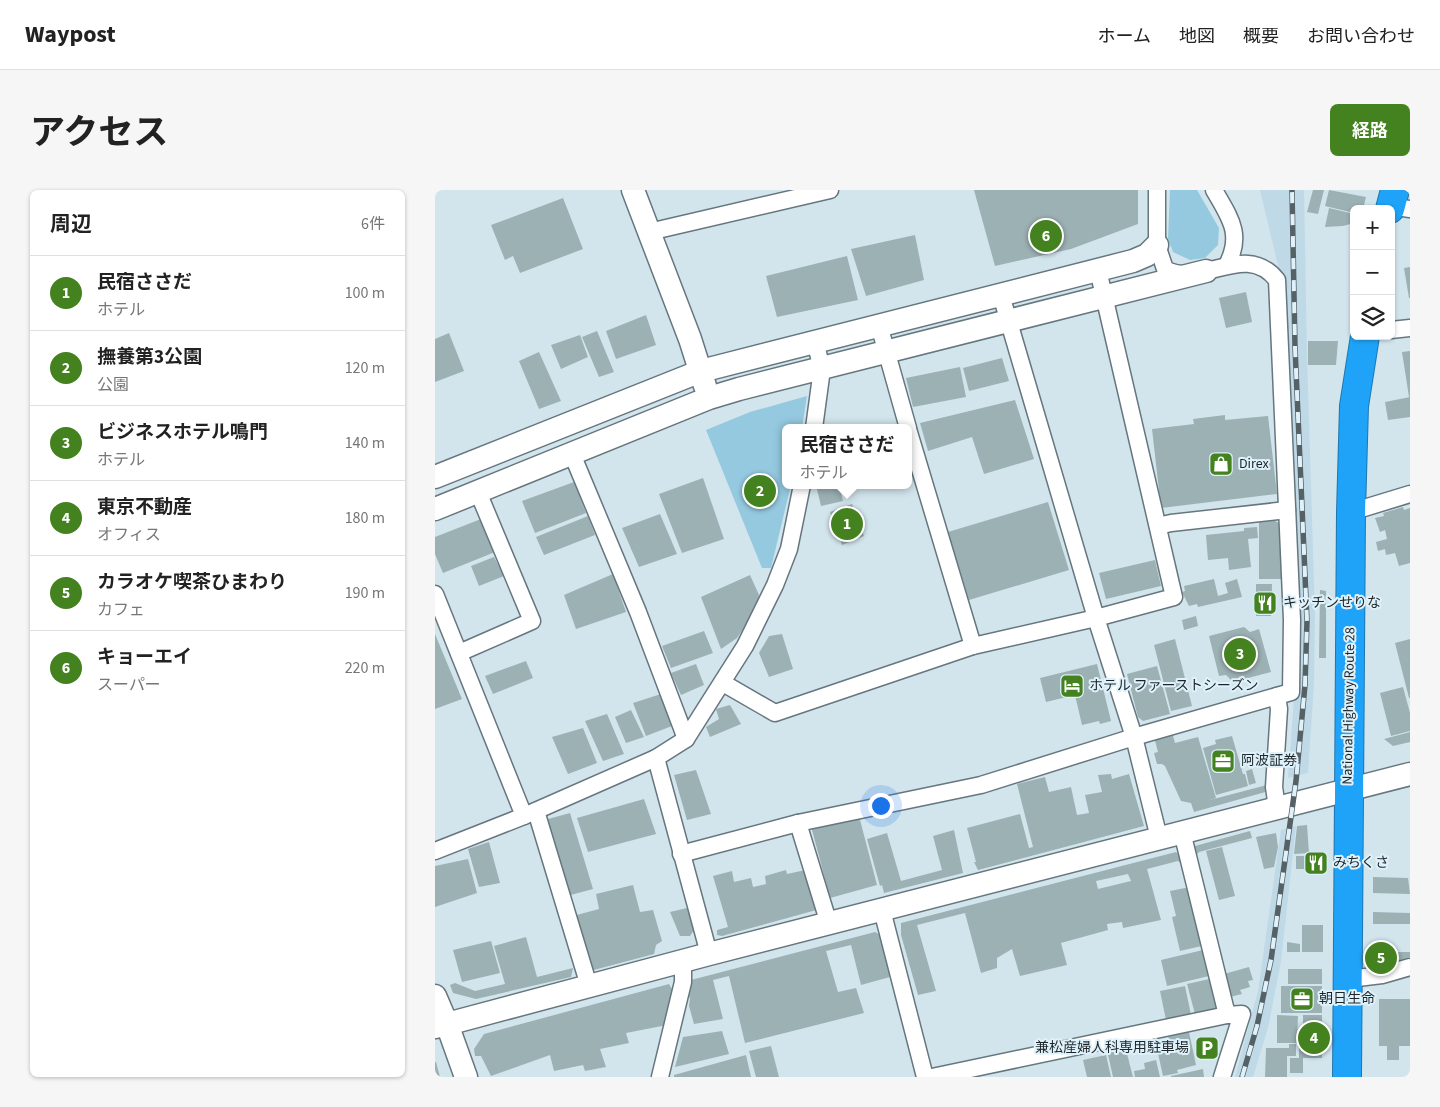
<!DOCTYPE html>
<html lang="ja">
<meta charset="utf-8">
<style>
:root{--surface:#fff;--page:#f6f6f6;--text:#222;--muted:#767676;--line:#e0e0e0;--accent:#44811f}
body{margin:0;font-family:"Source Sans 3","Noto Sans JP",sans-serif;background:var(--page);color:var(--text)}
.controls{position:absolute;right:15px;top:15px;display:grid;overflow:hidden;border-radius:8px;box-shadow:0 1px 4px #0004}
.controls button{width:45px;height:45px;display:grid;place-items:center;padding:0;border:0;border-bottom:1px solid var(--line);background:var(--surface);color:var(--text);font:25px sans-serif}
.you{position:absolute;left:445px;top:615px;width:18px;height:18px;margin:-12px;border:4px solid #fff;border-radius:50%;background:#1a73e8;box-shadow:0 0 0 8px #1a73e833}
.badge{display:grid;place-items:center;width:32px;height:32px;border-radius:50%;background:var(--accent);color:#fff;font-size:16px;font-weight:700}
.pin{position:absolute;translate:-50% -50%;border:2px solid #fff;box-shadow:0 1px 5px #0006}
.popup{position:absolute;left:347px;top:234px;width:130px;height:65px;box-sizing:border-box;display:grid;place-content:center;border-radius:8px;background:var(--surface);filter:drop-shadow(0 1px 4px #0005);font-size:16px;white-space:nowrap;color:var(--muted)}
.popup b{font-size:19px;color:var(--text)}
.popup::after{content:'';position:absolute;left:50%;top:100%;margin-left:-10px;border:10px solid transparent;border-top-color:var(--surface)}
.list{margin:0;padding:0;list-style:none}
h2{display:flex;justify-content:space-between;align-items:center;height:65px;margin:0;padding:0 20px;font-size:21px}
h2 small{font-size:16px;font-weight:400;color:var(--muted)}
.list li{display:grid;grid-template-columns:32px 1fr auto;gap:15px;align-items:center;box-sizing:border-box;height:75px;padding:0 20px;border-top:1px solid var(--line)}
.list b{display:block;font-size:19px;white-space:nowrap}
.list p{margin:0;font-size:16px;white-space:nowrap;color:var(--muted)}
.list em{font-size:16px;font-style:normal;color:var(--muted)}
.icon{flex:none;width:28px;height:28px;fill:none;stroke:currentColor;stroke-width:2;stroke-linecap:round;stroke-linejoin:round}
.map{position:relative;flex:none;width:975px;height:887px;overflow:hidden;border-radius:8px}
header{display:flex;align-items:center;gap:30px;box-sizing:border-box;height:70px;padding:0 25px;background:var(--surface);border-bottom:1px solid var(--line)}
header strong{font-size:24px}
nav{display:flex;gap:28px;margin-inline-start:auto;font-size:18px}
.intro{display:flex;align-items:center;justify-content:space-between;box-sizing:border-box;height:120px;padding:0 30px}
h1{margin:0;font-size:35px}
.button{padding:12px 22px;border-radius:8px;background:var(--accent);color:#fff;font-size:18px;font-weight:700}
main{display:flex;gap:30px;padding:0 30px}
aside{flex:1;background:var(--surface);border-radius:8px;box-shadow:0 1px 4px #0004}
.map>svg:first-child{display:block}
.built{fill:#bfdae6}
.green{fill:#95c9df}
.building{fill:#9cb1b4;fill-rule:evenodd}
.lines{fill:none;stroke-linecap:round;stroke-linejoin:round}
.street-casing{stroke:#66767e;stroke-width:19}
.secondary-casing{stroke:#66767e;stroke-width:25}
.highway-casing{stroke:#1e77af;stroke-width:30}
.street{stroke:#fff;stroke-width:16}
.secondary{stroke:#fff;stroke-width:22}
.highway{stroke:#1ea3f8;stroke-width:28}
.rail-casing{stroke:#566165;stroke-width:5.5}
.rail{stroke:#dff2fb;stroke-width:4;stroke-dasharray:11;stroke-linecap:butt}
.labels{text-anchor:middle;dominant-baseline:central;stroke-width:4;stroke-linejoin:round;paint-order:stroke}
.poi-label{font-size:14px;fill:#1e2528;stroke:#dff2fb;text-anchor:start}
.street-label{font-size:14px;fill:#1e2528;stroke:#dff2fb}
</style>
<header>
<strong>Waypost</strong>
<nav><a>ホーム</a><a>地図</a><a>概要</a><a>お問い合わせ</a></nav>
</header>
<div class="intro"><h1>アクセス</h1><a class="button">経路</a></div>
<main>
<aside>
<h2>周辺<small>6件</small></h2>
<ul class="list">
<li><span class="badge">1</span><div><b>民宿ささだ</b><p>ホテル</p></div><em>100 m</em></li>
<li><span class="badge">2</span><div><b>撫養第3公園</b><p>公園</p></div><em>120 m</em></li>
<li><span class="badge">3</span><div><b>ビジネスホテル鳴門</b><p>ホテル</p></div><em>140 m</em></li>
<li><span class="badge">4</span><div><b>東京不動産</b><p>オフィス</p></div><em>180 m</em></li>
<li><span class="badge">5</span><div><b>カラオケ喫茶ひまわり</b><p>カフェ</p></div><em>190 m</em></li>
<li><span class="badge">6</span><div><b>キョーエイ</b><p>スーパー</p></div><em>220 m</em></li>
</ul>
</aside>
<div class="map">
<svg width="975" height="887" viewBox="0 0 975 887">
<rect width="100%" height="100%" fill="#d2e5ed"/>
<!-- built -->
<g class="built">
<path d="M825,0H869L872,163L880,426L879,494L873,583L853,588L860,495L849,101Z"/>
<path d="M861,636L846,772L833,838L818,887H800L823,801L846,640Z"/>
</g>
<!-- green -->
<g class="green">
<path d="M735,0H762L784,38L783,55L770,68L755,70L738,62L733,49Z"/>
<path d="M372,206L367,238H351V295H356L336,378H327L271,240L315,222Z"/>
</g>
<!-- building -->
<g class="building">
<path d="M539,0H703V34L636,59L560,76Z"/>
<path d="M878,0H889L883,24L872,22Z"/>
<path d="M894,0L931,7L928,19H919V23L890,16Z"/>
<path d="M128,8L148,59L85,83L78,66L70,70L56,35Z"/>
<path d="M894,18L919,24V33L908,36L890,37Z"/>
<path d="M480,45L489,90L431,106L416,59Z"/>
<path d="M412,66L423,110L342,127L331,86Z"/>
<path d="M975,77V108H974L969,78Z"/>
<path d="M811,102L817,132L791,138L784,108Z"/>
<path d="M211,125L221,155L181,169L171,141Z"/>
<path d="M162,141L179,182L164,187L147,147Z"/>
<path d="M14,143L29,181L0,192V149Z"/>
<path d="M145,145L153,167L126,179L116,155Z"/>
<path d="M873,151H903L901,175H873Z"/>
<path d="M975,161V207H974L967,162Z"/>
<path d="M104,162L126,211L104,219L84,171Z"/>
<path d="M567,168L574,191L534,201L528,178Z"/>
<path d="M525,177L531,207L478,217L471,188Z"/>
<path d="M975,207V227L953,230L950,212Z"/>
<path d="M580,210L599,269L549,284L537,247L493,261L485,233Z"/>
<path d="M790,225V230L833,226L842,304L726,318L717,239L759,234L758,229Z"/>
<path d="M268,288L289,349L247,363L224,304Z"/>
<path d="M139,292L151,323L100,343L87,311Z"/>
<path d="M381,295H404L408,311L386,316Z"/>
<path d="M613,312L634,380L534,410L513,342Z"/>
<path d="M417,314L429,346L407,355L395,322Z"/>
<path d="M968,317L969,320L975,318V373L964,376L960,363L951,365L950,359L943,361L941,352L952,349L950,340L945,342L940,328L949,326L948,323Z"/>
<path d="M225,324L242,364L204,377L187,338Z"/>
<path d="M153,326L160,345L109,365L101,347Z"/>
<path d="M46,329L60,362L8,383L0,364V347Z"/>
<path d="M824,329H837L847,335V389H824Z"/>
<path d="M822,337L823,348L813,349L816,377L794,380L793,368L773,370L771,345L809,341V338Z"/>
<path d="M59,367L69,386L44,396L36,376Z"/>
<path d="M720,370L726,396L671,409L664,383Z"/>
<path d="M178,384L191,422L141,439L129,405Z"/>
<path d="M315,385L324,405L321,420L302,448L286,459L266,407Z"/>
<path d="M779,389L783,406L793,403L790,393L802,389L807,407L763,417L762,414L754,416L747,402L750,401L749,396Z"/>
<path d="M821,394H837L836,426H821Z"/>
<path d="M885,400L891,401V468H884Z"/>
<path d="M761,426L763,436L749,440L747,430Z"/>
<path d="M809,437L815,442L824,439L836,482L798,492L791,485L784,486L774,446Z"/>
<path d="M269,441L278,463L236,478L227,456Z"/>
<path d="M0,444L27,509L0,519Z"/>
<path d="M347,444L358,479L334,487L324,463L334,446Z"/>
<path d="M740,449L757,516L736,521L719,455Z"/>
<path d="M975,449V508H974L960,453Z"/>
<path d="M91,471L98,488L58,504L50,486Z"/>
<path d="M261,474L269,495L246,505L236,483Z"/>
<path d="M662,474L676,531L665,534L664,531L647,535L640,505L611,512L605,488Z"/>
<path d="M722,476L735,524L708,531L703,527L692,484Z"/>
<path d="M968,497L975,523V541L956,546L945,503Z"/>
<path d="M226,504L237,536L211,546L198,513Z"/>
<path d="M295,515L306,534L275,547L271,537L284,529L281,519Z"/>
<path d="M196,520L209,547L191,553L180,527Z"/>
<path d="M172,524L189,564L168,571L150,531Z"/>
<path d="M148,538L162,573L133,584L117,547Z"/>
<path d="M737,542L740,553L763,547L781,608L771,611L832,595L834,601L759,622L756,613L746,611L730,576L727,574H722L719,563L723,562L719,547Z"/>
<path d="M975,542V552L958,556L949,549Z"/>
<path d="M797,546L808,584H810L813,596L781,605L768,558L781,554L780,550Z"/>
<path d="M817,579L821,593L814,595L811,581Z"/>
<path d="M261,580L276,624L252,630L239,585Z"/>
<path d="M676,584L677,589L694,584L709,636L543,680L539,672H541L532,638L585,624L594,658L598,657L582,594L610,587L614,602L636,597L642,625L654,623L650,605L667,602L663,585Z"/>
<path d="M209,609L221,644L153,662L142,628Z"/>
<path d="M135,623L158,699L132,706L110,637L113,629Z"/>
<path d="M424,626L442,695L395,708L376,636Z"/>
<path d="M872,635L874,663L859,664L862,636Z"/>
<path d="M519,640L528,683L449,703L447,695L445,696L432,649L452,643L466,691L507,680L498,646Z"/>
<path d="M815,641L817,648L764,662L758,669L757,658L760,656Z"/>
<path d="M841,643L843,657L839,677L829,679L821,647Z"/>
<path d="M54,652L65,693L44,697L33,659Z"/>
<path d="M787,657L800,706L784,710L771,661Z"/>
<path d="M741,662L749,669V676L743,671L712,679L726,730L688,738L687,732L672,734L673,740L626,753L632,775L585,786L577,759L562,768V778L546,783L530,723L482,735L501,801L483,805L466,745V733ZM693,684L696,691L663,699L661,691Z"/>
<path d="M875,663H887V679H861V666H875Z"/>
<path d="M33,669L42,703L0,717V676Z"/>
<path d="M375,679L385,719L287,746L282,745V740L293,737L278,686L297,681L299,692L316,688L318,697L331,694L330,686L351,680L352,684Z"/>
<path d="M938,687L973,688L975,704L938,703Z"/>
<path d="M198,695L205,722L218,720L227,751L221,755L219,764L155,781L138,726L164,719L161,704Z"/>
<path d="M755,697L771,755L745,761L737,727L741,726L735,701Z"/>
<path d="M252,718L259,740L255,746H245L235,722Z"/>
<path d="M938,722L975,723V734H938Z"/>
<rect x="867" y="735" width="21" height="27"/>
<path d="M440,742L451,748L448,755L455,787L426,795L416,755L391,761L403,802L421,798L429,823L310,853L294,786L278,790L288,829L259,834L254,816L255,808L250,802L256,790Z"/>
<path d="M91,747L102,787L138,778L136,787L41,809L18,803L15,795L20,793L40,801L70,794L59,756Z"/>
<path d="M56,751L65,783L27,792L18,760Z"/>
<path d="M852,752L865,754V762H852Z"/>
<path d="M768,760L774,786L732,796L726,770Z"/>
<path d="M937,762H975V767L945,776L937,773Z"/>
<path d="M814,777L818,790L813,791L815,797L805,800L807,804L795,807L789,784Z"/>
<rect x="853" y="779" width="34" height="15"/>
<path d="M779,788L785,812L781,819L760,824L752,794Z"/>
<path d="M234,794L240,804L232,835L191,843L194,853L165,859L171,877L150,881L148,875L119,881L115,865L56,886L46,866H40L39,859L49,844Z"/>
<path d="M750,796L756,825L731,830L725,801Z"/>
<rect x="846" y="796" width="41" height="27"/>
<path d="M944,809H975V856H964V870H952V856H944Z"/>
<path d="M842,825L863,826L862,853H842Z"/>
<rect x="868" y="825" width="19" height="15"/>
<path d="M287,841L294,864L240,877L248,847Z"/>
<path d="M864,841H887V868H868V883H855V868H864Z"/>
<path d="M754,842L761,875L742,880L743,883L728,886L721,854L734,852L733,847Z"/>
<path d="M854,854H861V866H852V887H830L831,858H854Z"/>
<path d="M336,856L344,887H321L314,861Z"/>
<path d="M690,856L698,887H678L672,860Z"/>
<path d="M311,865L316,887H239V885Z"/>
<path d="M671,865L676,887H652L648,870Z"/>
<path d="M721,870L725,887H700L699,881L710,879L709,873Z"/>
<path d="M0,872H1L5,887H0Z"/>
<path d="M768,879L769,887H736V886Z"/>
</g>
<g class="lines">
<!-- street casing -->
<g class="street-casing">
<g id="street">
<path d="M722,0V55L730,79C767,99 810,50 842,90L857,430L856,502L842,506L844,519L839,597L842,618"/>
<path d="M779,0C795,28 808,44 792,75"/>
<path d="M955,16L975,19"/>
<path d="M214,42L395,0"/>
<path d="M566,105L661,428L699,547L724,648"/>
<path d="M444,135L473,238"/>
<path d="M956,140L975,138"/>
<path d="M379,238L387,179L380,151"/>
<path d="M473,239L538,456"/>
<path d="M137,264L203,422L251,549"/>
<path d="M916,322L975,304"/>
<path d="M723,336L736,333L852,320"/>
<path d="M0,404L89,626"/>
<path d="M24,463L97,431L43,302"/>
<path d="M288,493L340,523L538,456L661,428L739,407L663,80"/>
<path d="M221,568L274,764"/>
<path d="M101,621L154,796"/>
<path d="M747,642L792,825"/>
<path d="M0,661L89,626L221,568L251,549L310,456L340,395L354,359L367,295"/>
<path d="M246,664L363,633"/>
<path d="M447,720L490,887"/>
<path d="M394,734L363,633L546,595L699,547L842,506"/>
<path d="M914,789L947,785L975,777"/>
<path d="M225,887L248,792V771"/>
<path d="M497,887L792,825L807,824L787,887"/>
</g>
</g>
<!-- secondary casing -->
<g class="secondary-casing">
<g id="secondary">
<path d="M198,0L255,149L270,196"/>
<path d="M0,287L266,181L698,71L712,65L722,55"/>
<path d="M0,319L274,208L304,199L771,81"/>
<path d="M0,806L12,834L274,764L975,584"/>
<path d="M0,837L12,834L31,887"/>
</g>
</g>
<!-- highway casing -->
<g class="highway-casing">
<g id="highway">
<path d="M955,19L960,0"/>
<path d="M912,887L916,322L919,216L930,146"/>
</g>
</g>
<!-- street -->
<use href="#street" class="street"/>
<!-- secondary -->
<use href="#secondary" class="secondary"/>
<!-- highway -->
<use href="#highway" class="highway"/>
<!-- rail casing -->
<g class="rail-casing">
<path id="rail" d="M807,887L822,836L836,770L861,591L870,495L872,431L860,157L857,0"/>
</g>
<!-- rail -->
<use href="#rail" class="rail"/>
</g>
<!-- icons -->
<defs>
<g id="shop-square" transform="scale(1.25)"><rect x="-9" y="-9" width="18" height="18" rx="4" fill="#44811f" stroke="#dff2fb"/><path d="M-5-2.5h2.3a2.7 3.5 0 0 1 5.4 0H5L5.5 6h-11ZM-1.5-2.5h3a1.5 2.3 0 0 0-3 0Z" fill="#fff"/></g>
<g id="restaurant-square" transform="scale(1.25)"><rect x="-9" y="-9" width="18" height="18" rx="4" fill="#44811f" stroke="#dff2fb"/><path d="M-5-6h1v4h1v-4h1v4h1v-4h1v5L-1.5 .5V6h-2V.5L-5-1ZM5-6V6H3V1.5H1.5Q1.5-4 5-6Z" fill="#fff"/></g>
<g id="hotel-square" transform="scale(1.25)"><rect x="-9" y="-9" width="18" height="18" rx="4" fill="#44811f" stroke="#dff2fb"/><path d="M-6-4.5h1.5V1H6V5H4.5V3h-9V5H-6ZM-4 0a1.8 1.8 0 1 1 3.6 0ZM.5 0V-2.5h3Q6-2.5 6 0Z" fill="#fff"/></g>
<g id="office-square" transform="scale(1.25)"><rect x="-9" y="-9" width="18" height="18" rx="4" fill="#44811f" stroke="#dff2fb"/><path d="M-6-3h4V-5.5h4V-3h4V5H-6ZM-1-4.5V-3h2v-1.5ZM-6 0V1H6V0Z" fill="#fff"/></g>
<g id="parking-square" transform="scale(1.25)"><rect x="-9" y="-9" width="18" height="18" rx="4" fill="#44811f" stroke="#dff2fb"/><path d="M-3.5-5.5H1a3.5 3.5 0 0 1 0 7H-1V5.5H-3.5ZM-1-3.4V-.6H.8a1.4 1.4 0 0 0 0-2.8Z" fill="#fff"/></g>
</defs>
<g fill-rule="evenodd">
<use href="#shop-square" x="786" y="274"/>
<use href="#restaurant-square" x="830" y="413"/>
<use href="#hotel-square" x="637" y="496"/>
<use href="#office-square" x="788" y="571"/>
<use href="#restaurant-square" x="881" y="673"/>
<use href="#office-square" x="867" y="809"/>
<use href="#parking-square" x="772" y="858"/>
</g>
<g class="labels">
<!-- poi labels -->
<g class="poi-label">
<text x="804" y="274">Direx</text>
<text x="848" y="413">キッチンせりな</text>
<text x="654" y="496">ホテル ファーストシーズン</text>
<text x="806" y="571">阿波証券</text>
<text x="898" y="673">みちくさ</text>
<text x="884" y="809">朝日生命</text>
<text x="754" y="858" text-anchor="end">兼松産婦人科専用駐車場</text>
</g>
<!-- street labels -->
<g class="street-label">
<text transform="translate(914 516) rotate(-89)">National Highway Route 28</text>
</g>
</g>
</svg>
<div class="controls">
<button>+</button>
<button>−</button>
<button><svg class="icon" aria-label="layers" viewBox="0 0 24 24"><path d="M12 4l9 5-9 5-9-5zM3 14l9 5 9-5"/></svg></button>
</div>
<div class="you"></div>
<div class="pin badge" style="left:412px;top:334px">1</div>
<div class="popup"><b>民宿ささだ</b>ホテル</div>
<div class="pin badge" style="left:325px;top:301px">2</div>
<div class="pin badge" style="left:805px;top:464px">3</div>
<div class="pin badge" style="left:879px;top:848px">4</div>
<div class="pin badge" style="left:946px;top:768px">5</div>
<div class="pin badge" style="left:611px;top:46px">6</div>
</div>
</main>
